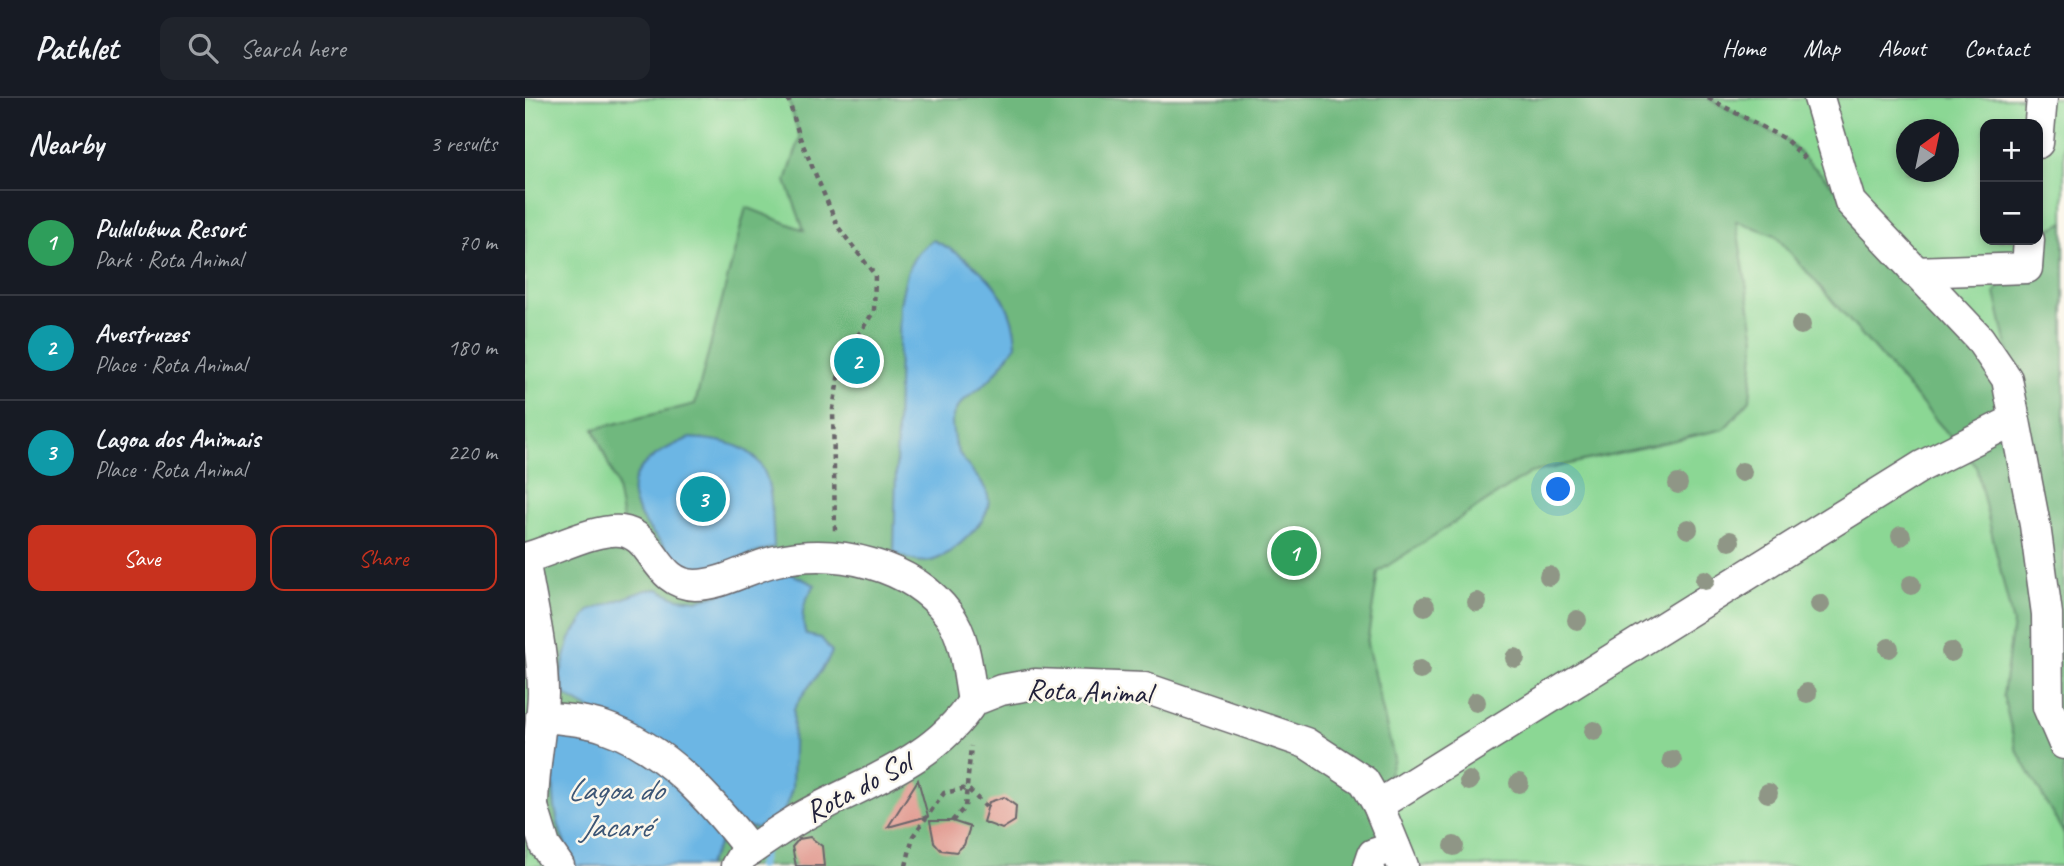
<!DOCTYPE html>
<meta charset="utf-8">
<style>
:root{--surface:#171b24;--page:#20242c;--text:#f1f3f6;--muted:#9ea1a6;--line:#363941;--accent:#c8321e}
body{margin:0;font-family:Caveat,sans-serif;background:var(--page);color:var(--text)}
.controls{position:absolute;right:21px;top:21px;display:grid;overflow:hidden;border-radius:14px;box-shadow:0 4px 10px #0003}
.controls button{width:63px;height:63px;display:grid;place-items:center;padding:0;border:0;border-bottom:2px solid var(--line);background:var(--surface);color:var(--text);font:35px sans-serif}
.compass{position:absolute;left:1371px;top:21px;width:63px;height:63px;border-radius:50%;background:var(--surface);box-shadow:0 4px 10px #0003;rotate:33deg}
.you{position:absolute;left:1034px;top:392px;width:24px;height:24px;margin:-18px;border:5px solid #fff;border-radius:50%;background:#1a73e8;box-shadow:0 0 0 10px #1a73e833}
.badge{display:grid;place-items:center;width:46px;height:46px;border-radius:50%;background:var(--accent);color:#fff;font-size:23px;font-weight:700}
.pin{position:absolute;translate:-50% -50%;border:4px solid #fff;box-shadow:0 2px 7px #0006}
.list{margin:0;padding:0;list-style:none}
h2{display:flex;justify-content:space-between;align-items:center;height:91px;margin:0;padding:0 28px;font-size:30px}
h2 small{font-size:23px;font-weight:400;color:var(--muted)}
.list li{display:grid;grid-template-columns:46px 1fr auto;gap:21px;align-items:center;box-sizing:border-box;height:105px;padding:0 28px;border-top:2px solid var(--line)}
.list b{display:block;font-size:26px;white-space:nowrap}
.list p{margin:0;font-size:23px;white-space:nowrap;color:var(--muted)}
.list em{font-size:23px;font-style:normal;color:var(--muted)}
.actions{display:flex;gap:14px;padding:21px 28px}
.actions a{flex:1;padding:16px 0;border:2px solid var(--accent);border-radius:14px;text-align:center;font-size:24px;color:var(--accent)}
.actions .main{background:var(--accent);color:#fff}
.icon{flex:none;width:38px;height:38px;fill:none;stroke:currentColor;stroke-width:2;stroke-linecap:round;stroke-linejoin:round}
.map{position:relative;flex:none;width:1539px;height:768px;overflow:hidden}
header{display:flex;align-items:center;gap:42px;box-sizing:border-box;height:98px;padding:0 35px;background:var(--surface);border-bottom:2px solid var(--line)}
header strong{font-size:33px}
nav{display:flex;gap:38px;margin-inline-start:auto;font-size:24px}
.search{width:490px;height:63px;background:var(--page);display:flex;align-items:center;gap:18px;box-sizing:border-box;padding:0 24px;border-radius:14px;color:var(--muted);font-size:26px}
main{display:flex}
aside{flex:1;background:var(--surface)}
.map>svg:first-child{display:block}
.green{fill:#8bd794;stroke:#567c68;stroke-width:2;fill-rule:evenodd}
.forest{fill:#70b87e;stroke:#496d5c;stroke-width:2}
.water{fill:#6cb6e4;stroke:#476c90;stroke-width:2}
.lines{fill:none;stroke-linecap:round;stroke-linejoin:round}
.stream{stroke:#6cb6e4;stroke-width:8}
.building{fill:#e1998f}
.minor-casing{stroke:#69656a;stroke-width:33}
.path{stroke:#69656a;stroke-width:4.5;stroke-dasharray:5 5;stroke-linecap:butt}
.minor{stroke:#fff;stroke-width:30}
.tree{fill:#8f9686}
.labels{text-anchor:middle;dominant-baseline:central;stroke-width:5;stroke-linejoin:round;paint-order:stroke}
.street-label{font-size:30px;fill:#22223b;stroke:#fbf7ec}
.water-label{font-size:32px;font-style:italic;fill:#3c5676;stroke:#fbf7ec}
</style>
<header>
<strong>Pathlet</strong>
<div class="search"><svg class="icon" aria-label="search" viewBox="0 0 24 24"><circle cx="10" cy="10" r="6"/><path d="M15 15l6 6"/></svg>Search here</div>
<nav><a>Home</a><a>Map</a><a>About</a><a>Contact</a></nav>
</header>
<main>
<aside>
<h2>Nearby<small>3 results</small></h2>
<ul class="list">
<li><span class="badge" style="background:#2e9e5b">1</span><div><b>Pululukwa Resort</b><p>Park · Rota Animal</p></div><em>70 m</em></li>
<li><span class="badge" style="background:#0f9aa8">2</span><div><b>Avestruzes</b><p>Place · Rota Animal</p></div><em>180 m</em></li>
<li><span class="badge" style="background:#0f9aa8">3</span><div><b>Lagoa dos Animais</b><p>Place · Rota Animal</p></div><em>220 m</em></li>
</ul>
<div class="actions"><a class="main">Save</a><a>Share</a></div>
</aside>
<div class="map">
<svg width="1539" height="768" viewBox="0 0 1539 768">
<rect width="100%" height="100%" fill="#fbf7ec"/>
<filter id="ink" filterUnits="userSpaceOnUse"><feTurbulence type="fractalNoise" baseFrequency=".0143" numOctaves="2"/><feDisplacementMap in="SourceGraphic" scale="14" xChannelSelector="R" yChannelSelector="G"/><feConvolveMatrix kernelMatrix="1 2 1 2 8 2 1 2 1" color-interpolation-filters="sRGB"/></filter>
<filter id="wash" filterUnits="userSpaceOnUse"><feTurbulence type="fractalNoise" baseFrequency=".00686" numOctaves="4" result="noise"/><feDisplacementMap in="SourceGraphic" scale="28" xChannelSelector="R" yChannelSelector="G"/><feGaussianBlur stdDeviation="1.57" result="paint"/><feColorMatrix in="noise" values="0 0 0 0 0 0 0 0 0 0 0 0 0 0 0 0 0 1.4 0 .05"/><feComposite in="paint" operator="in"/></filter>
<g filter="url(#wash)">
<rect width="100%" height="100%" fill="#eee1c1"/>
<!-- green -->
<path class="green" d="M0,0H1539V768H0ZM1460,26H1513V142H1460ZM1381,32H1423V74H1381Z"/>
<!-- forest -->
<path class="forest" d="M263,0H1183L1260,41L1325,104L1492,291L1470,195L1505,142L1539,124V736L1491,651L1478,597L1488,526L1451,368L1250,137L1211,123L1230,241L1225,302L1199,331L1005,375L853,474L842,546L869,661L853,707L870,749L844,768H34L20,748L0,473L100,433L91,385L69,331L170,306L221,109L279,132L261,83L275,40Z"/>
<!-- water -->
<g class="water">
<path d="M408,142C452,163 489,195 491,247C483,258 475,271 465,281C453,294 435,300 428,318C426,323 427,329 428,334C430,377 489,387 451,430C440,442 429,453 414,460C398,468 383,462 369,454L375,207C380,180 383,157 408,142Z"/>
<path d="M165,340C249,344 245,377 249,449L174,474C156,468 145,454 132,440C86,389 109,362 165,340Z"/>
<path d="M265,475L290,487C277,505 275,516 281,537L296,540L307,554C298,576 279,590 269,611L267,691L258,716L232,730L221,729L73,616L40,597L35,578L45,541L64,513L121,492L133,491L152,500L174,502Z"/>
<path d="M51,634L122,658L200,735L182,768H51C24,724 28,685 28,635Z"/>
</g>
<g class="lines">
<!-- stream -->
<path class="stream" d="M235,768L238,754"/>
</g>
<g id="blocks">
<!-- building -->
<g class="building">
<path d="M393,682L403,718L363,729Z"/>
<path d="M479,699L491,708L490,723L477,731L458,724L464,704Z"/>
<path d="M405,723H427L445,729L439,747L431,754L416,752L409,744Z"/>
<path d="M285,739L297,748L299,768H271L267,749L274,741Z"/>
</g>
</g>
</g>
<g filter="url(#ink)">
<use href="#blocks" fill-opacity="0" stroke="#69656a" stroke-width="2"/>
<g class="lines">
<!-- minor casing -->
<g class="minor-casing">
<g id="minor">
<path d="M1294,0L1325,104L1454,240L1482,281L1510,427L1522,516L1523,609L1539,646"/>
<path d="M1513,45L1517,0"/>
<path d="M1389,174L1502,170L1504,142"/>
<path d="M0,460C28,453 69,430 96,433C130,437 129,486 170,487C198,487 224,469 251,463C310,449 387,466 424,517C441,539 443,577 448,603"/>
<path d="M0,466C7,509 18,551 18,595C17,633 8,671 8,709L0,710"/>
<path d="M448,603L476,592L510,586L620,590L781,645L839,683L853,707L878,768"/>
<path d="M16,619C37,621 59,622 79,629C141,650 187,703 225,752"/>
<path d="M853,707L1397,368L1489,322"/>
<path d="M8,709L20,748L34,768"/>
<path d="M211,768L217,758C238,744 258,729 280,717C340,684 410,663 448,603"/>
<path d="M844,768L848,756L870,749"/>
</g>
</g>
<!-- path -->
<g class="path">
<path d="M263,0L275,40L313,129L350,177L349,213L316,263L308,311L310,433"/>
<path d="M1183,0L1260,41L1284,64"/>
<path d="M427,723L440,709L446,648"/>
<path d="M381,768L388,738L419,695L442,690L461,709"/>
</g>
<!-- minor -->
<use href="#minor" class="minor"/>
</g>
<!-- trees -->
<g class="tree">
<circle cx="1276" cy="227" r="10"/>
<circle cx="1217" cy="374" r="10"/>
<circle cx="1153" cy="386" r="10"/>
<circle cx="1163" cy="431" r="10"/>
<circle cx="1376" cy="438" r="10"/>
<circle cx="1205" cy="443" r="10"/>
<circle cx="1024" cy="478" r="10"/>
<circle cx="1180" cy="482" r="10"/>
<circle cx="1386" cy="487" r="10"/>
<circle cx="952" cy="504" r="10"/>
<circle cx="1295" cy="506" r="10"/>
<circle cx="900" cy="508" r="10"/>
<circle cx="1052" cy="522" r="10"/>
<circle cx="1364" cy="550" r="10"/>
<circle cx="1426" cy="554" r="10"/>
<circle cx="990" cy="560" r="10"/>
<circle cx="895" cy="572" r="10"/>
<circle cx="1282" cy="595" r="10"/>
<circle cx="951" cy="604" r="10"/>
<circle cx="1069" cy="633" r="10"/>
<circle cx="1147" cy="662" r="10"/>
<circle cx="944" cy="683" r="10"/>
<circle cx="994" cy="685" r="10"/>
<circle cx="1243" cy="695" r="10"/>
<circle cx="929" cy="748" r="10"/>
</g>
</g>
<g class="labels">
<!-- street labels -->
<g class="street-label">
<text transform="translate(564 593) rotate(2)">Rota Animal</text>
<text transform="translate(333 689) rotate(-28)">Rota do Sol</text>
</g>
<!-- water labels -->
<g class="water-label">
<text x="90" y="691">Lagoa do<tspan x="90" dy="37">Jacaré</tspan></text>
</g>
</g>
</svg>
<div class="controls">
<button>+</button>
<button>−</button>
</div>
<svg class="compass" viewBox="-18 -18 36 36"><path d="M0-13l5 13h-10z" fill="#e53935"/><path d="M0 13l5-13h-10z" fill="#9ea1a6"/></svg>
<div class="you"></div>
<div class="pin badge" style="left:769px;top:455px;background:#2e9e5b">1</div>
<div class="pin badge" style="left:332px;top:263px;background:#0f9aa8">2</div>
<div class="pin badge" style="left:178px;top:401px;background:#0f9aa8">3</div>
</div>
</main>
